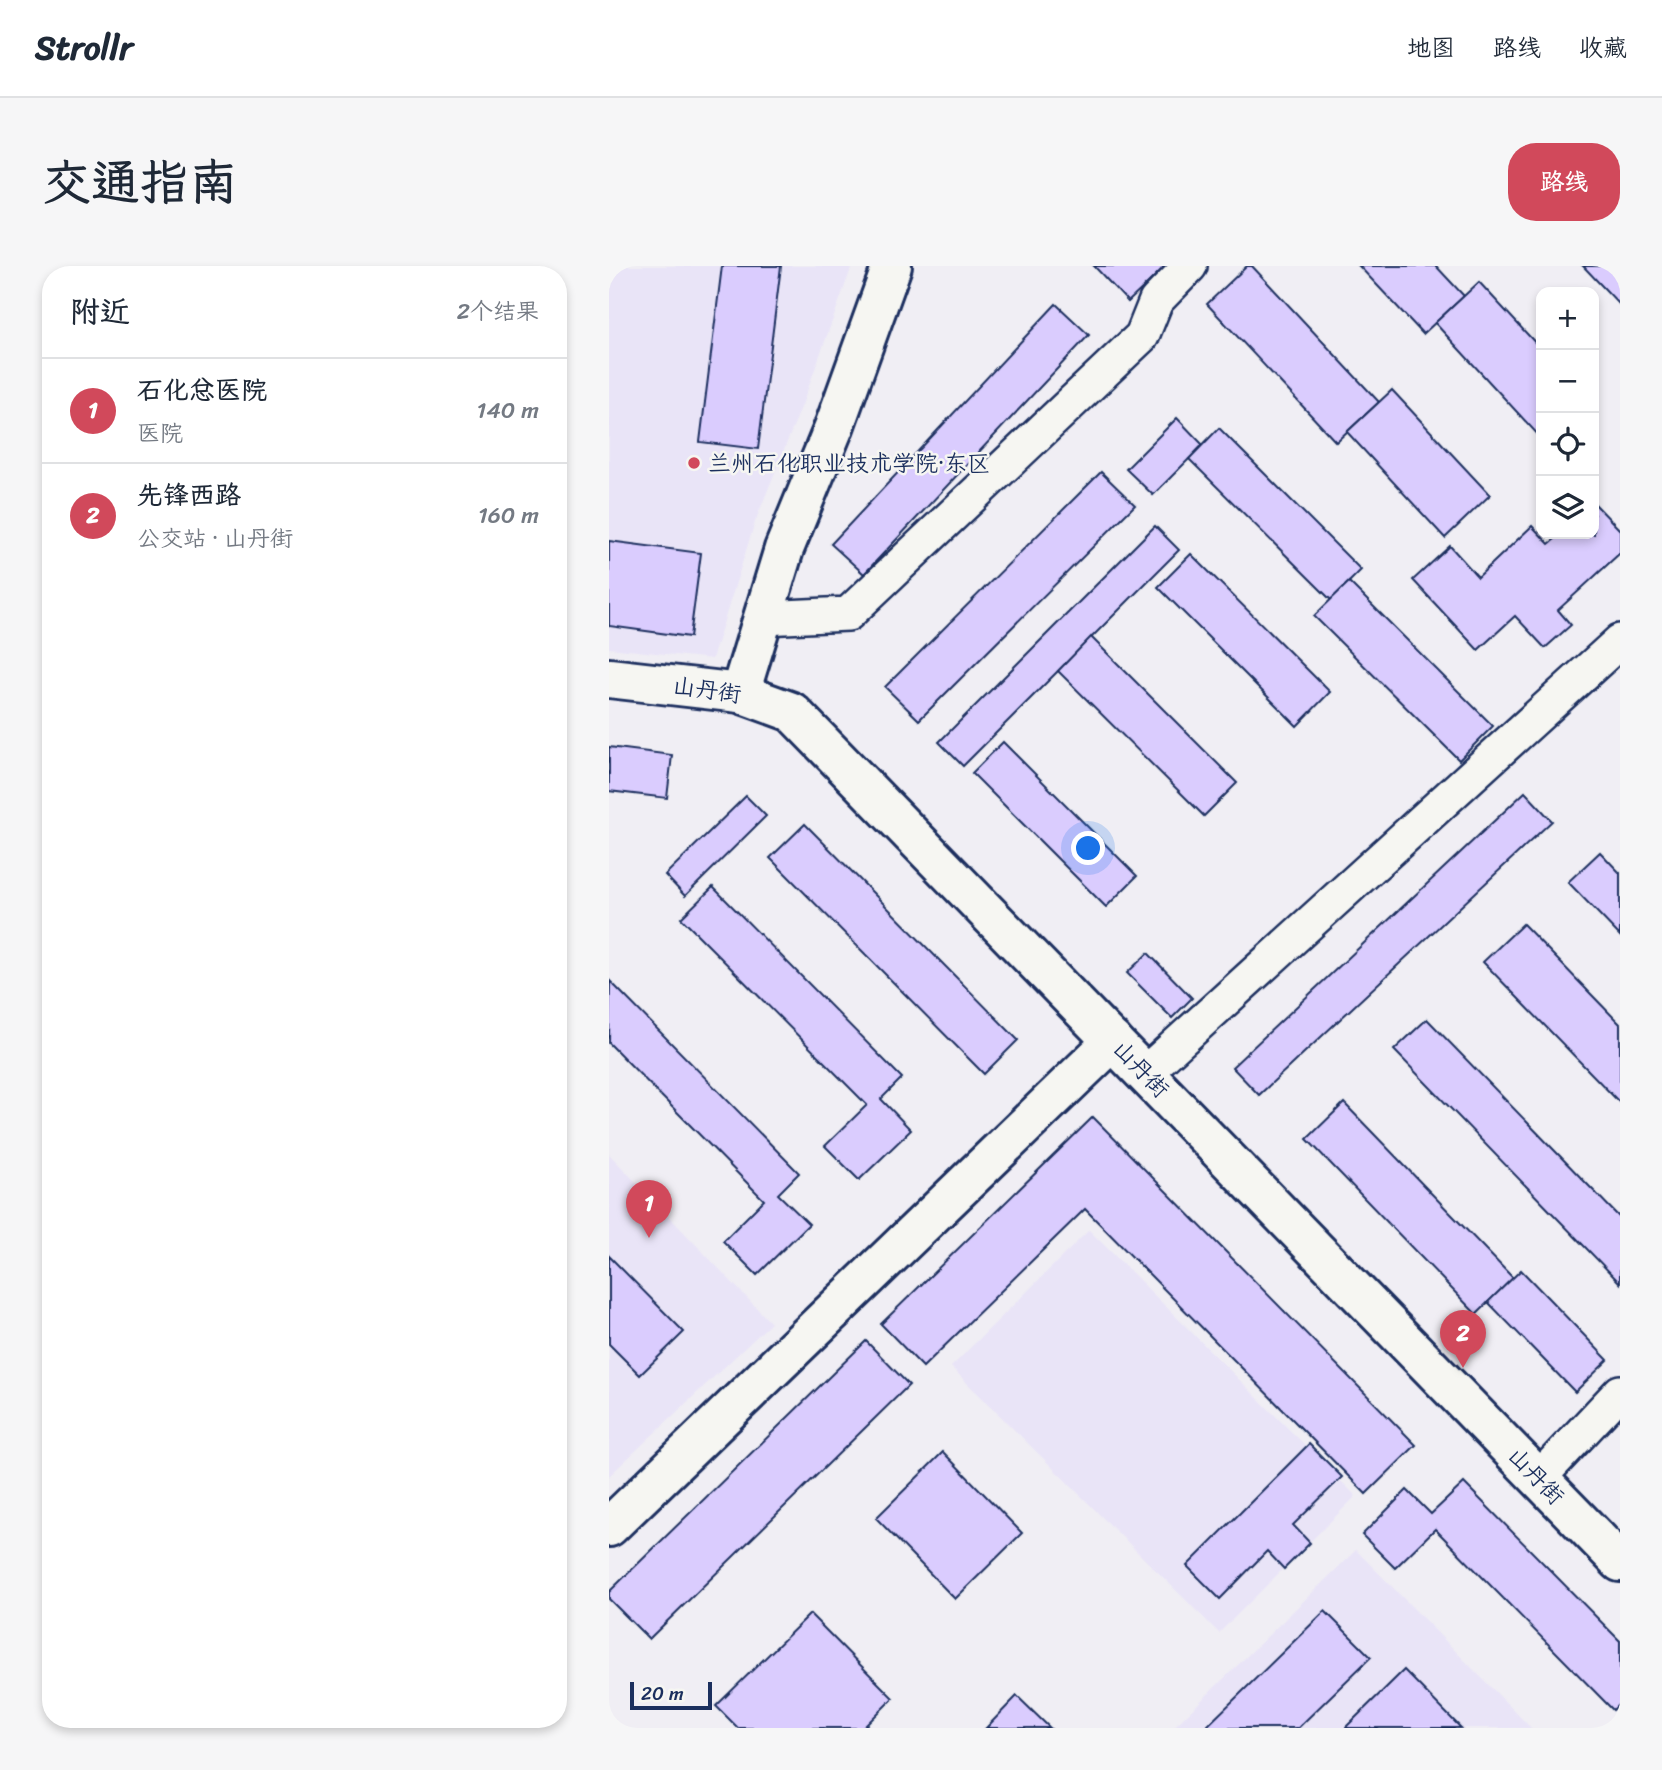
<!DOCTYPE html>
<html lang="zh">
<meta charset="utf-8">
<style>
:root{--surface:#fff;--page:#f6f6f7;--text:#1f2937;--muted:#747a83;--line:#e0e1e3;--accent:#d1495b}
body{margin:0;font-family:Sriracha,"LXGW WenKai TC",sans-serif;background:var(--page);color:var(--text)}
.controls{position:absolute;right:21px;top:21px;display:grid;overflow:hidden;border-radius:14px;box-shadow:0 4px 10px #0003}
.controls button{width:63px;height:63px;display:grid;place-items:center;padding:0;border:0;border-bottom:2px solid var(--line);background:var(--surface);color:var(--text);font:35px sans-serif}
.scale{position:absolute;left:21px;bottom:18px;width:82px;box-sizing:border-box;padding-left:7px;border:4px solid #1b2f5e;border-top:0;font-size:19px;line-height:24px;white-space:nowrap;color:#1b2f5e;-webkit-text-stroke:5px #f6f6f2;paint-order:stroke}
.you{position:absolute;left:480px;top:583px;width:24px;height:24px;margin:-18px;border:5px solid #fff;border-radius:50%;background:#1a73e8;box-shadow:0 0 0 10px #1a73e833}
.badge{display:grid;place-items:center;width:46px;height:46px;border-radius:50%;background:var(--accent);color:#fff;font-size:23px;font-weight:700}
.pin{position:absolute;translate:-50% -58px;filter:drop-shadow(0 2px 4px #0008)}
.pin::after{content:'';position:absolute;top:37px;width:24px;height:21px;background:inherit;clip-path:polygon(0 0,100% 0,50% 100%)}
.list{margin:0;padding:0;list-style:none}
h2{display:flex;justify-content:space-between;align-items:center;height:91px;margin:0;padding:0 28px;font-size:30px}
h2 small{font-size:23px;font-weight:400;color:var(--muted)}
.list li{display:grid;grid-template-columns:46px 1fr auto;gap:21px;align-items:center;box-sizing:border-box;height:105px;padding:0 28px;border-top:2px solid var(--line)}
.list b{display:block;font-size:26px;white-space:nowrap}
.list p{margin:0;font-size:23px;white-space:nowrap;color:var(--muted)}
.list em{font-size:23px;font-style:normal;color:var(--muted)}
.icon{flex:none;width:38px;height:38px;fill:none;stroke:currentColor;stroke-width:2;stroke-linecap:round;stroke-linejoin:round}
.map{position:relative;flex:none;width:1011px;height:1462px;overflow:hidden;border-radius:28px}
header{display:flex;align-items:center;gap:42px;box-sizing:border-box;height:98px;padding:0 35px;background:var(--surface);border-bottom:2px solid var(--line)}
header strong{font-size:33px}
nav{display:flex;gap:38px;margin-inline-start:auto;font-size:24px}
.intro{display:flex;align-items:center;justify-content:space-between;box-sizing:border-box;height:168px;padding:0 42px}
h1{margin:0;font-size:49px}
.button{padding:18px 32px;border-radius:28px;background:var(--accent);color:#fff;font-size:24px;font-weight:700}
main{display:flex;gap:42px;padding:0 42px}
aside{flex:1;background:var(--surface);border-radius:28px;box-shadow:0 4px 10px #0003}
.map>svg:first-child{display:block}
.built{fill:#e9e4f7}
.building{fill:#daccfe;stroke:#1b2f5e;stroke-width:2}
.lines{fill:none;stroke-linecap:round;stroke-linejoin:round}
.minor-casing{stroke:#1b2f5e;stroke-width:38}
.tertiary-casing{stroke:#1b2f5e;stroke-width:44}
.minor{stroke:#f6f6f2;stroke-width:33}
.tertiary{stroke:#f6f6f2;stroke-width:38}
.poi-dot{fill:#d1495b;stroke:#f6f6f2;stroke-width:2.5}
.labels{text-anchor:middle;dominant-baseline:central;stroke-width:5;stroke-linejoin:round;paint-order:stroke}
.poi-label{font-size:23px;fill:#1b2f5e;stroke:#f6f6f2;text-anchor:start}
.street-label{font-size:23px;fill:#1b2f5e;stroke:#f6f6f2}
</style>
<header>
<strong>Strollr</strong>
<nav><a>地图</a><a>路线</a><a>收藏</a></nav>
</header>
<div class="intro"><h1>交通指南</h1><a class="button">路线</a></div>
<main>
<aside>
<h2>附近<small>2个结果</small></h2>
<ul class="list">
<li><span class="badge">1</span><div><b>石化总医院</b><p>医院</p></div><em>140 m</em></li>
<li><span class="badge">2</span><div><b>先锋西路</b><p>公交站 · 山丹街</p></div><em>160 m</em></li>
</ul>
</aside>
<div class="map">
<svg width="1011" height="1462" viewBox="0 0 1011 1462">
<rect width="100%" height="100%" fill="#f0eef4"/>
<filter id="ink" filterUnits="userSpaceOnUse"><feTurbulence type="fractalNoise" baseFrequency=".0143" numOctaves="2"/><feDisplacementMap in="SourceGraphic" scale="14" xChannelSelector="R" yChannelSelector="G"/><feConvolveMatrix kernelMatrix="1 2 1 2 8 2 1 2 1" color-interpolation-filters="sRGB"/></filter>
<g filter="url(#ink)">
<!-- built -->
<g class="built">
<path d="M0,0H243L193,139L146,256L103,393L0,382Z"/>
<path d="M0,888L162,1057L0,1210Z"/>
<path d="M480,964L747,1230L610,1367L342,1101Z"/>
<path d="M747,1284L922,1462H564Z"/>
</g>
<!-- building -->
<g class="building">
<path d="M113,0H172L149,183L91,176Z"/>
<path d="M485,0H557L519,36Z"/>
<path d="M638,0H643L770,136L727,176L598,38Z"/>
<path d="M750,0H827L855,30L814,68Z"/>
<path d="M974,0H1011V39Z"/>
<path d="M870,16L932,83V172L826,57Z"/>
<path d="M447,38L480,69L255,308L222,278Z"/>
<path d="M783,124L881,229L836,272L738,166Z"/>
<path d="M568,152L594,179L544,229L517,203Z"/>
<path d="M610,162L752,304L722,334L580,193Z"/>
<path d="M492,206L526,239L310,454L276,421Z"/>
<path d="M985,237L1011,264V287L949,344L962,359L936,382L906,350L869,384L804,314L841,280L869,311L923,260L940,278L952,268H985Z"/>
<path d="M546,260L570,284L354,500L330,476Z"/>
<path d="M0,275L92,287L81,371L0,360Z"/>
<path d="M582,288L721,426L688,460L549,321Z"/>
<path d="M740,316L884,460L850,494L705,350Z"/>
<path d="M482,371L628,517L595,550L449,405Z"/>
<path d="M394,476L528,610L497,641L363,507Z"/>
<path d="M0,481L63,489L58,532L0,525Z"/>
<path d="M916,526L943,555L650,829L623,801Z"/>
<path d="M137,530L157,550L76,630L56,609Z"/>
<path d="M196,558L409,774L375,808L161,592Z"/>
<path d="M991,586L1011,607V670L959,616Z"/>
<path d="M104,621L293,812L272,833L302,864L250,914L216,880L258,839L72,652Z"/>
<path d="M914,658L1011,758V837L874,696Z"/>
<path d="M539,687L583,732L563,752L518,707Z"/>
<path d="M1,715L190,907L169,928L200,958L148,1009L114,975L155,934L0,777Z"/>
<path d="M818,753L1011,952V1017L785,784Z"/>
<path d="M735,837L904,1012L867,1048L698,873Z"/>
<path d="M484,851L807,1179L757,1228L476,943L314,1101L272,1058Z"/>
<path d="M0,990L75,1066L31,1109L0,1078Z"/>
<path d="M912,1004L999,1094L966,1126L879,1036Z"/>
<path d="M257,1075L300,1119L40,1373L0,1333V1326Z"/>
<path d="M700,1178L733,1211L684,1259L701,1277L675,1303L658,1285L611,1333L578,1300Z"/>
<path d="M334,1186L413,1267L346,1333L267,1252Z"/>
<path d="M855,1217L1011,1375V1437L1004,1444L826,1263L786,1302L753,1269L798,1224L822,1248Z"/>
<path d="M716,1345L762,1391L689,1462H596Z"/>
<path d="M201,1348L284,1432L254,1462H129L107,1440Z"/>
<path d="M795,1404L852,1462H737V1461Z"/>
<path d="M408,1430L441,1462H377Z"/>
</g>
<g class="lines">
<!-- minor casing -->
<g class="minor-casing">
<g id="minor">
<path d="M154,352L239,348L533,70L547,35L581,0"/>
<path d="M536,807L1011,375"/>
<path d="M930,1212L1011,1126"/>
</g>
</g>
<!-- tertiary casing -->
<g class="tertiary-casing">
<g id="tertiary">
<path d="M0,412L131,427L183,446L1011,1296"/>
<path d="M131,427L175,283L225,161L283,0"/>
<path d="M0,1261L504,775"/>
</g>
</g>
<!-- minor -->
<use href="#minor" class="minor"/>
<!-- tertiary -->
<use href="#tertiary" class="tertiary"/>
</g>
</g>
<!-- markers -->
<circle class="poi-dot" cx="85" cy="197" r="7"/>
<g class="labels">
<!-- poi labels -->
<g class="poi-label">
<text x="99" y="197">兰州石化职业技术学院·东区</text>
</g>
<!-- street labels -->
<g class="street-label">
<text transform="translate(98 424) rotate(8)">山丹街</text>
<text transform="translate(532 803) rotate(46)">山丹街</text>
<text transform="translate(927 1210) rotate(46)">山丹街</text>
</g>
</g>
</svg>
<div class="controls">
<button>+</button>
<button>−</button>
<button><svg class="icon" aria-label="locate" viewBox="0 0 24 24"><circle cx="12" cy="12" r="6"/><path d="M12 2v4M12 18v4M2 12h4M18 12h4"/></svg></button>
<button><svg class="icon" aria-label="layers" viewBox="0 0 24 24"><path d="M12 4l9 5-9 5-9-5zM3 14l9 5 9-5"/></svg></button>
</div>
<div class="scale">20 m</div>
<div class="you"></div>
<div class="pin badge" style="left:40px;top:972px">1</div>
<div class="pin badge" style="left:854px;top:1102px">2</div>
</div>
</main>
